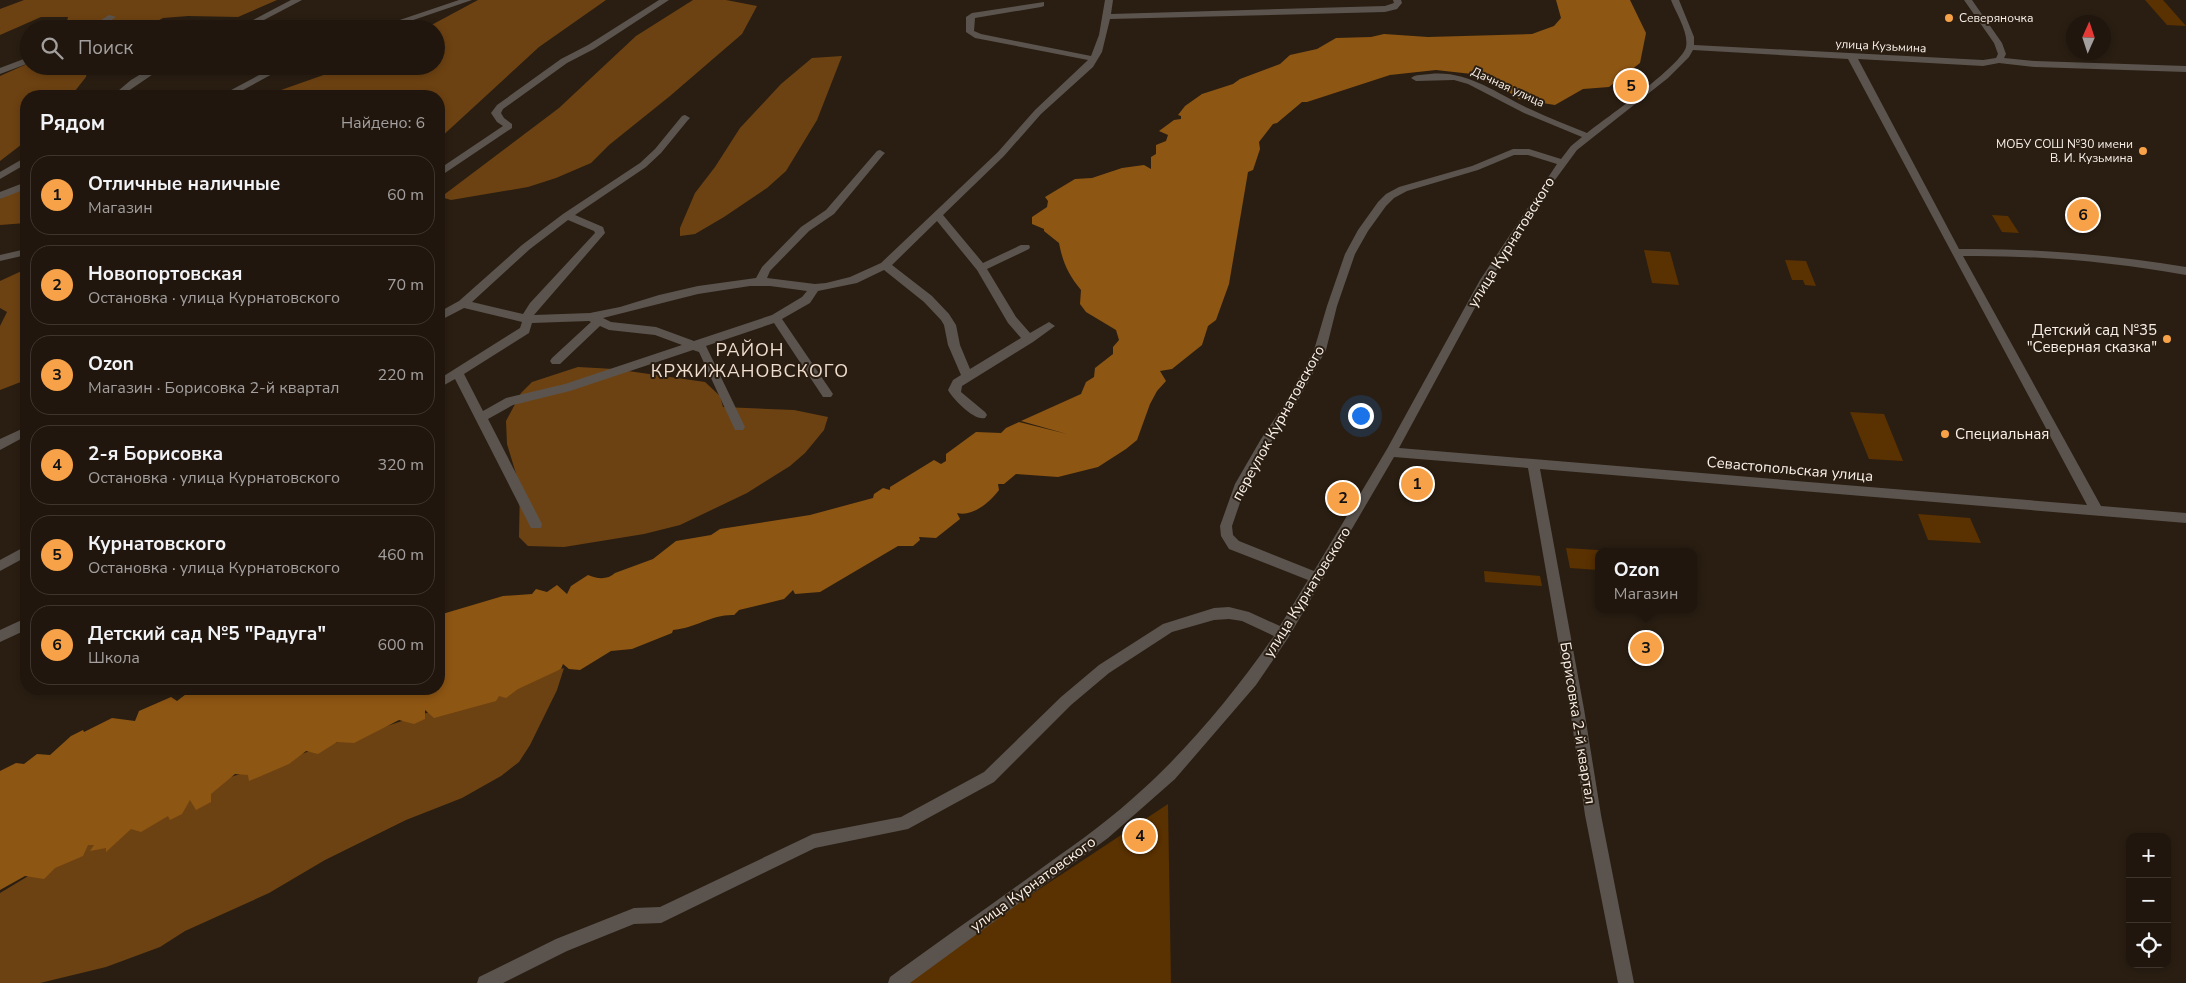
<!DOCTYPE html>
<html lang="ru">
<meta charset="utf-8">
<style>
:root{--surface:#20160e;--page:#281f17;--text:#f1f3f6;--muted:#a29f9e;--line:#3d352e;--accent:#f7a248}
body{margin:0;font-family:"Nunito Sans",sans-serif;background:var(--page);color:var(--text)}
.controls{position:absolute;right:15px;bottom:15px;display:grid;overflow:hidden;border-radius:10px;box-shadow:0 2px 8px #0003}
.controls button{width:45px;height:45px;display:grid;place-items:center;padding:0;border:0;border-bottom:1px solid var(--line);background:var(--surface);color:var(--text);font:25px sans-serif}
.compass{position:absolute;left:2066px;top:15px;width:45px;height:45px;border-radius:50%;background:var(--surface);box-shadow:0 2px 8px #0003;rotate:3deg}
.you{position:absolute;left:1360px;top:415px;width:18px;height:18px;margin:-12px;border:4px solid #fff;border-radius:50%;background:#1a73e8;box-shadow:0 0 0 8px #1a73e833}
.badge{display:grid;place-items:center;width:32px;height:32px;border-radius:50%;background:var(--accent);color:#111;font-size:16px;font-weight:700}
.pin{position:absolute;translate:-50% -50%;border:2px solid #fff;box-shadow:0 1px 5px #0006}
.popup{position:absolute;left:1595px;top:548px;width:102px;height:65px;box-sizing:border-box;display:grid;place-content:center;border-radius:10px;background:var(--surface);filter:drop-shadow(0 1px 4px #0005);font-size:16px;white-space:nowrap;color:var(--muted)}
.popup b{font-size:19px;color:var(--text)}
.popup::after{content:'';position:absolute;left:50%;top:100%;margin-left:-10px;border:10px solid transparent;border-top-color:var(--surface)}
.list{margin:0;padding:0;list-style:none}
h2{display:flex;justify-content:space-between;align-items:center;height:65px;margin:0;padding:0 20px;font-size:21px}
h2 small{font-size:16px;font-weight:400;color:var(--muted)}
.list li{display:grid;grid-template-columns:32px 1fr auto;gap:15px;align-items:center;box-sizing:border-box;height:80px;margin:0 10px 10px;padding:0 10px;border:1px solid var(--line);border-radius:20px}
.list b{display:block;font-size:19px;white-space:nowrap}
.list p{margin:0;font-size:16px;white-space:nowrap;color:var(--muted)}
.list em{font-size:16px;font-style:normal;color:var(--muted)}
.icon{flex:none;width:28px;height:28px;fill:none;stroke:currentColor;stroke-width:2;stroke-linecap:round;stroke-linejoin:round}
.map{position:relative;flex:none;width:2186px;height:983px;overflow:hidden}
.search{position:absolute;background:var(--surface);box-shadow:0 2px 8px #0003;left:20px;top:20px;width:425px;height:55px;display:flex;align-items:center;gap:12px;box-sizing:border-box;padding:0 18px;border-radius:28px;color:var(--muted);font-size:19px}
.panel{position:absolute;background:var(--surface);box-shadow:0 2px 8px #0003;left:20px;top:90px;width:425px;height:605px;border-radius:20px}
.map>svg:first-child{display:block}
.green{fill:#5a3100}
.forest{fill:#6d4212}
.water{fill:#8e5613}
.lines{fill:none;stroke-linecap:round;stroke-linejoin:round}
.minor{fill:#5b544e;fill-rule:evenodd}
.poi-dot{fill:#f7a248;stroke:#2a1e12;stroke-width:2}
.labels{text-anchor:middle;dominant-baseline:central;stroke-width:4;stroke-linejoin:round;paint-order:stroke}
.far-poi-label{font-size:12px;fill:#f9f0e8;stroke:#2a1e12;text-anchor:start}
.far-street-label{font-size:12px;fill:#f9f0e8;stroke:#2a1e12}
.street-label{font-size:15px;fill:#f9f0e8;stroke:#2a1e12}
.poi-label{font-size:15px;fill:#f9f0e8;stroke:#2a1e12;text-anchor:end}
.quarter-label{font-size:18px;letter-spacing:1px;fill:#f0decf;stroke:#2a1e12}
</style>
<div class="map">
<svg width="2186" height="983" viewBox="0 0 2186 983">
<rect width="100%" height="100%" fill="#2a1e12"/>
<!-- green -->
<g class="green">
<path d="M2145,0H2163L2186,26L2167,25Z"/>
<path d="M1992,215L2008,216L2019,233L2002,232Z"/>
<path d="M1644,250L1670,252L1679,285L1652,283Z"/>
<path d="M1785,260L1806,261L1816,286L1805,285L1803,280H1792Z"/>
<path d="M1850,412L1884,414L1903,461L1869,459Z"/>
<path d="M1918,514L1970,518L1981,543L1928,540Z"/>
<path d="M1566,548L1613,551V552H1598V570L1570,568Z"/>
<path d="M1484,571L1540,576L1542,586L1485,582Z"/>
<path d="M1168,804L1171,983H897Z"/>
</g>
<!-- forest -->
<g class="forest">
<path d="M24,0H277L238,17L188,16L163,18L143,29H65L68,17H41L0,35V9Z"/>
<path d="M478,0H606L539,47L439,139V96H264L349,66H436V29H424Z"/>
<path d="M693,0H726L757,6L742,34L670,96L609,145L591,163L556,178L528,187L451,200L441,197L559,108L636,36Z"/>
<path d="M842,56L817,120L786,171L767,188L724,217L695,234L680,236V228L695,193L715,167L740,128L781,84L812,58Z"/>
<path d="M29,63V66H88L86,77L71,96H26V141L0,161V76Z"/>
<path d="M26,186V223L0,225V199Z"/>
<path d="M26,269V380L0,390V326L7,312L0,308V281Z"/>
<path d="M578,367L614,369L705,382L720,396L723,407L794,410L828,417L824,430L805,453L790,466L747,493L680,525L644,534L564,547L528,546L519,537L520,487L507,444L506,421L521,393L532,382Z"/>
<path d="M564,668L557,690L530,745L519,762L501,776L462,798L406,820L325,860L269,893L185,931L160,947L106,967L40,983H0V893L148,804Z"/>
</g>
<!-- water -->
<path class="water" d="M1556,0H1630L1646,33L1640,63L1609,87L1583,89L1555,105L1518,99V97L1472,74L1436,70L1390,75L1307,102H1302L1277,123L1273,124L1259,142L1260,149L1253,170L1248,172L1229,284L1216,320L1208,326L1202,345L1172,369L1160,371L1166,381L1157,391L1150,404L1137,440L1126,449L1098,467L1058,477L1016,474L1004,484H998L999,490C990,502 973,517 957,513L960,519L936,538L919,537L920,540L913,546H898L820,592L795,594L793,590L784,599L739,610L734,615C713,614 695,628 673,630L672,633L632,649L611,651L580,670L569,669L563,664L561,669L518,689L506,698L499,696L496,701L434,718L425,710V719L414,724L399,720L354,743L337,742L318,754L306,751L289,764L249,781L248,775L235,774L211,794V802L196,810L190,800L182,814L170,820L168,816L141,832L131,829L106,852V848L90,851L94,845H88L83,856L55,868L44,879L25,876L0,890V771L16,763L24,764L37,754L50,755L71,736L83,730L84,732L112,718L135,721L139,711L171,697L177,701L190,691H200L205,689H439V615L503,596L532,594L536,589L547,592L557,585L567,594L571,586L588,575C597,579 608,580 615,573L653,559L676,541L711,535L720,529L810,515L873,498L874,494L883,488L890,490V487L934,460L941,464L946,461V454L976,432L1001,433L1006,428L1019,422L1067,434L1021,421L1081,394L1086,382L1094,377L1095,368L1113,354V347L1119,340L1116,330L1086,312L1080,304L1081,290C1068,274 1063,263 1059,243L1044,231V229L1032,224V217L1047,207L1048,201L1045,197L1075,179L1092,178L1122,168L1144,165L1151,169V157L1156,154V145L1166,141L1168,135L1159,131L1174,120L1181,119V116L1178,115L1185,106L1202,94L1233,84L1240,79L1280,64L1290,55L1317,49L1336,38L1371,37L1384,34L1428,37L1532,34L1554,26L1561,18Z"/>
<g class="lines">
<!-- minor -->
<g class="minor">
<path d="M291,0H302L247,29H236Z"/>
<path d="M459,0H472L387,29H373Z"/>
<path d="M659,0H669L594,49L567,63L503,109L501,113L504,118L512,124V128L439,177V169L503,126L497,122L491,113L497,105L561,59L588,45Z"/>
<path d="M1105,0H1113L1111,14L1385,6L1394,3L1393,0H1401L1402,3L1397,9L1385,12L1110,19L1102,52L1093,67L1041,114L1004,156L943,215L983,263L1021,245H1029L1030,247L1029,249L987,269L1016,317L1030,333L1049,322L1055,326L1033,342L962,386L961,392L985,412L987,415L985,418C974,421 953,399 948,390L953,380L961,375L948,345L944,325L941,320L924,302L884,270L857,283L818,291L810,303L782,319L831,391L833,394L831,397H823L774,323L706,346L745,427L743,430H735L699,352L693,350L570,391L513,405L488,419L542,524L541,528H531L455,379L439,388V379L520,328L522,322L464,308L439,321V312L459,301L522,245L563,214L640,163L655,149L682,116L685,115L690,118L688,120L661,153L646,167L575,215L603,227L605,233L534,315L590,313L620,307L659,295L698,286L756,278L762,267L801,227L826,210L877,151L880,150L885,153L883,155L834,214L809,231L770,271L767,278L815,284L826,283L850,277L881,263L998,152L1035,110L1088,60L975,38L966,32V17L972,13L1044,2V6L1041,7L975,18L974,31L981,34L1091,56L1099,35ZM568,220L594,231L595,233L530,303L523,314L472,302L530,249ZM937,221L977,270L1008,323L1021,338L970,369L960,345L956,325L949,314L932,296L892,265ZM750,286H770L807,291L802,297L772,315L694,341L656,327L611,322L603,318L698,294ZM589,321L591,322L552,358L550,361L552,364H560L600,326L609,330L655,335L682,345L565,384L506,398L483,411L464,374L529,333L532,323Z"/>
<path d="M1671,0H1679L1694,37V45L1983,60L1996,58L1998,54L1994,43L1964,0H1972L2002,43L2006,54L2004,58L2035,61L2186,66V72L2035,67L1999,63L1983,66L1858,59L1959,249C2035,248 2111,255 2186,267V275C2112,262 2038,255 1963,256L2101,506L2186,513V523L1540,469L1584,709L1601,815L1634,983H1618L1585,815L1570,709L1528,468L1394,457L1288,638L1256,685L1175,779L1108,838L910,983H888L890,977C938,942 987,908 1035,873C1068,849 1102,826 1132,799C1186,752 1233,695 1274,636L1242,621L1229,619L1214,620L1172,632L1109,673L1071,705L994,782L908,829L815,848L661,923L634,924L567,951L503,983H477L479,977L556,939L634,908L660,907L813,834L901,817L984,772L1061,697L1099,665L1163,624L1214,608L1229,607L1249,612L1280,626L1308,580L1229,549L1221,536L1220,526L1235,484L1261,439L1284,405L1314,350L1327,306L1345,254L1358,230L1378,202L1386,194L1399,187L1472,166L1513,149H1529L1561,159L1571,146L1582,137L1524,113L1468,84L1454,80L1416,81L1411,78C1416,74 1423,75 1430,74C1468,70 1497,94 1530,109C1549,118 1568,125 1587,133C1606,118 1681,66 1686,47C1689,33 1676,13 1671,0ZM1693,50L1848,59L2087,505L1399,448L1490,280L1552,184L1577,150L1668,78L1689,57ZM1514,155H1528L1557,164L1480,280L1387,449L1314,571L1239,541L1233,535L1232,526L1245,488L1269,445L1292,411L1326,350L1337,306L1355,254L1368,231L1386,206L1394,198L1407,191L1478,170Z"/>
<path d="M109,15L116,17L98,29H87Z"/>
<path d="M29,57V63L0,74V68Z"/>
<path d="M154,66H165L121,96H112L131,80Z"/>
<path d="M276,66H287L232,96H220Z"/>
<path d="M26,157V164L0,179V172Z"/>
<path d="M26,182V189L0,199V192Z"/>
<path d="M26,249V255L0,261V255Z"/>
<path d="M26,427V436L0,450V439Z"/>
<path d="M26,546V557L0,571V560Z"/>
<path d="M26,618V630L0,642V630Z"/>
</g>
</g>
<!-- markers -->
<g class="poi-dot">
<circle cx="1949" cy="18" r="5"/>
<circle cx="2143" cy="151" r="5"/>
<circle cx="2167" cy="339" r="5"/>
<circle cx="1945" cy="434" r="5"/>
</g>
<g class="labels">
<!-- far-poi labels -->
<g class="far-poi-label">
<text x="1959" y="18">Северяночка</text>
<text x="2133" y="144" text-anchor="end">МОБУ СОШ №30 имени<tspan x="2133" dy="14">В. И. Кузьмина</tspan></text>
</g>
<!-- far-street labels -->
<g class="far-street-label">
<text transform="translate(1881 46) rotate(3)">улица Кузьмина</text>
<text transform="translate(1508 87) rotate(25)">Дачная улица</text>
</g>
<!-- street labels -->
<g class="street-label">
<text transform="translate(1511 242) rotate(-58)">улица Курнатовского</text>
<text transform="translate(1278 423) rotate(-61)">переулок Курнатовского</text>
<text transform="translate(1790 469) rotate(5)">Севастопольская улица</text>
<text transform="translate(1307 592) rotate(-58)">улица Курнатовского</text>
<text transform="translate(1578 723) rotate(81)">Борисовка 2-й квартал</text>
<text transform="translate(1033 884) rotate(-36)">улица Курнатовского</text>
</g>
<!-- poi labels -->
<g class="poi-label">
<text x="2157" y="330">Детский сад №35<tspan x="2157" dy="17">"Северная сказка"</tspan></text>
<text x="1955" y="434" text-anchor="start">Специальная</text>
</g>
<!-- quarter labels -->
<g class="quarter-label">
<text x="750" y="350">РАЙОН<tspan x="750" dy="21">КРЖИЖАНОВСКОГО</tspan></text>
</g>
</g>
</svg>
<div class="controls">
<button>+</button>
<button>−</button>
<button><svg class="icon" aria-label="locate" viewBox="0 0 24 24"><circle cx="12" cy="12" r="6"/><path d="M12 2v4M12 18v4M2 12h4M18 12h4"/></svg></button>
</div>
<svg class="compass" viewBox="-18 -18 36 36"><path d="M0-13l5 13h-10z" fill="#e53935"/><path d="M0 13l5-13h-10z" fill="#a29f9e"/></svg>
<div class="you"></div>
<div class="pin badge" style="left:1417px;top:484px">1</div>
<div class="pin badge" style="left:1343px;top:498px">2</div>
<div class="pin badge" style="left:1646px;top:648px">3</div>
<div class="popup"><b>Ozon</b>Магазин</div>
<div class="pin badge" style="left:1140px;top:836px">4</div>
<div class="pin badge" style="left:1631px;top:86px">5</div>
<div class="pin badge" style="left:2083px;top:215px">6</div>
<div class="search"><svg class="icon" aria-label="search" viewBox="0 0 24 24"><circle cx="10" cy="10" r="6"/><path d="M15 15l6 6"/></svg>Поиск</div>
<section class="panel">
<h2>Рядом<small>Найдено: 6</small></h2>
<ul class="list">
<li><span class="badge">1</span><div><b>Отличные наличные</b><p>Магазин</p></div><em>60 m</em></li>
<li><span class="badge">2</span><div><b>Новопортовская</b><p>Остановка · улица Курнатовского</p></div><em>70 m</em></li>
<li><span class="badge">3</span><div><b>Ozon</b><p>Магазин · Борисовка 2-й квартал</p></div><em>220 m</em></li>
<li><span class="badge">4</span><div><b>2-я Борисовка</b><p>Остановка · улица Курнатовского</p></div><em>320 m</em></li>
<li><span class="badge">5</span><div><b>Курнатовского</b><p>Остановка · улица Курнатовского</p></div><em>460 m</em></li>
<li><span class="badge">6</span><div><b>Детский сад №5 &quot;Радуга&quot;</b><p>Школа</p></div><em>600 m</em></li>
</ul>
</section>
</div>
